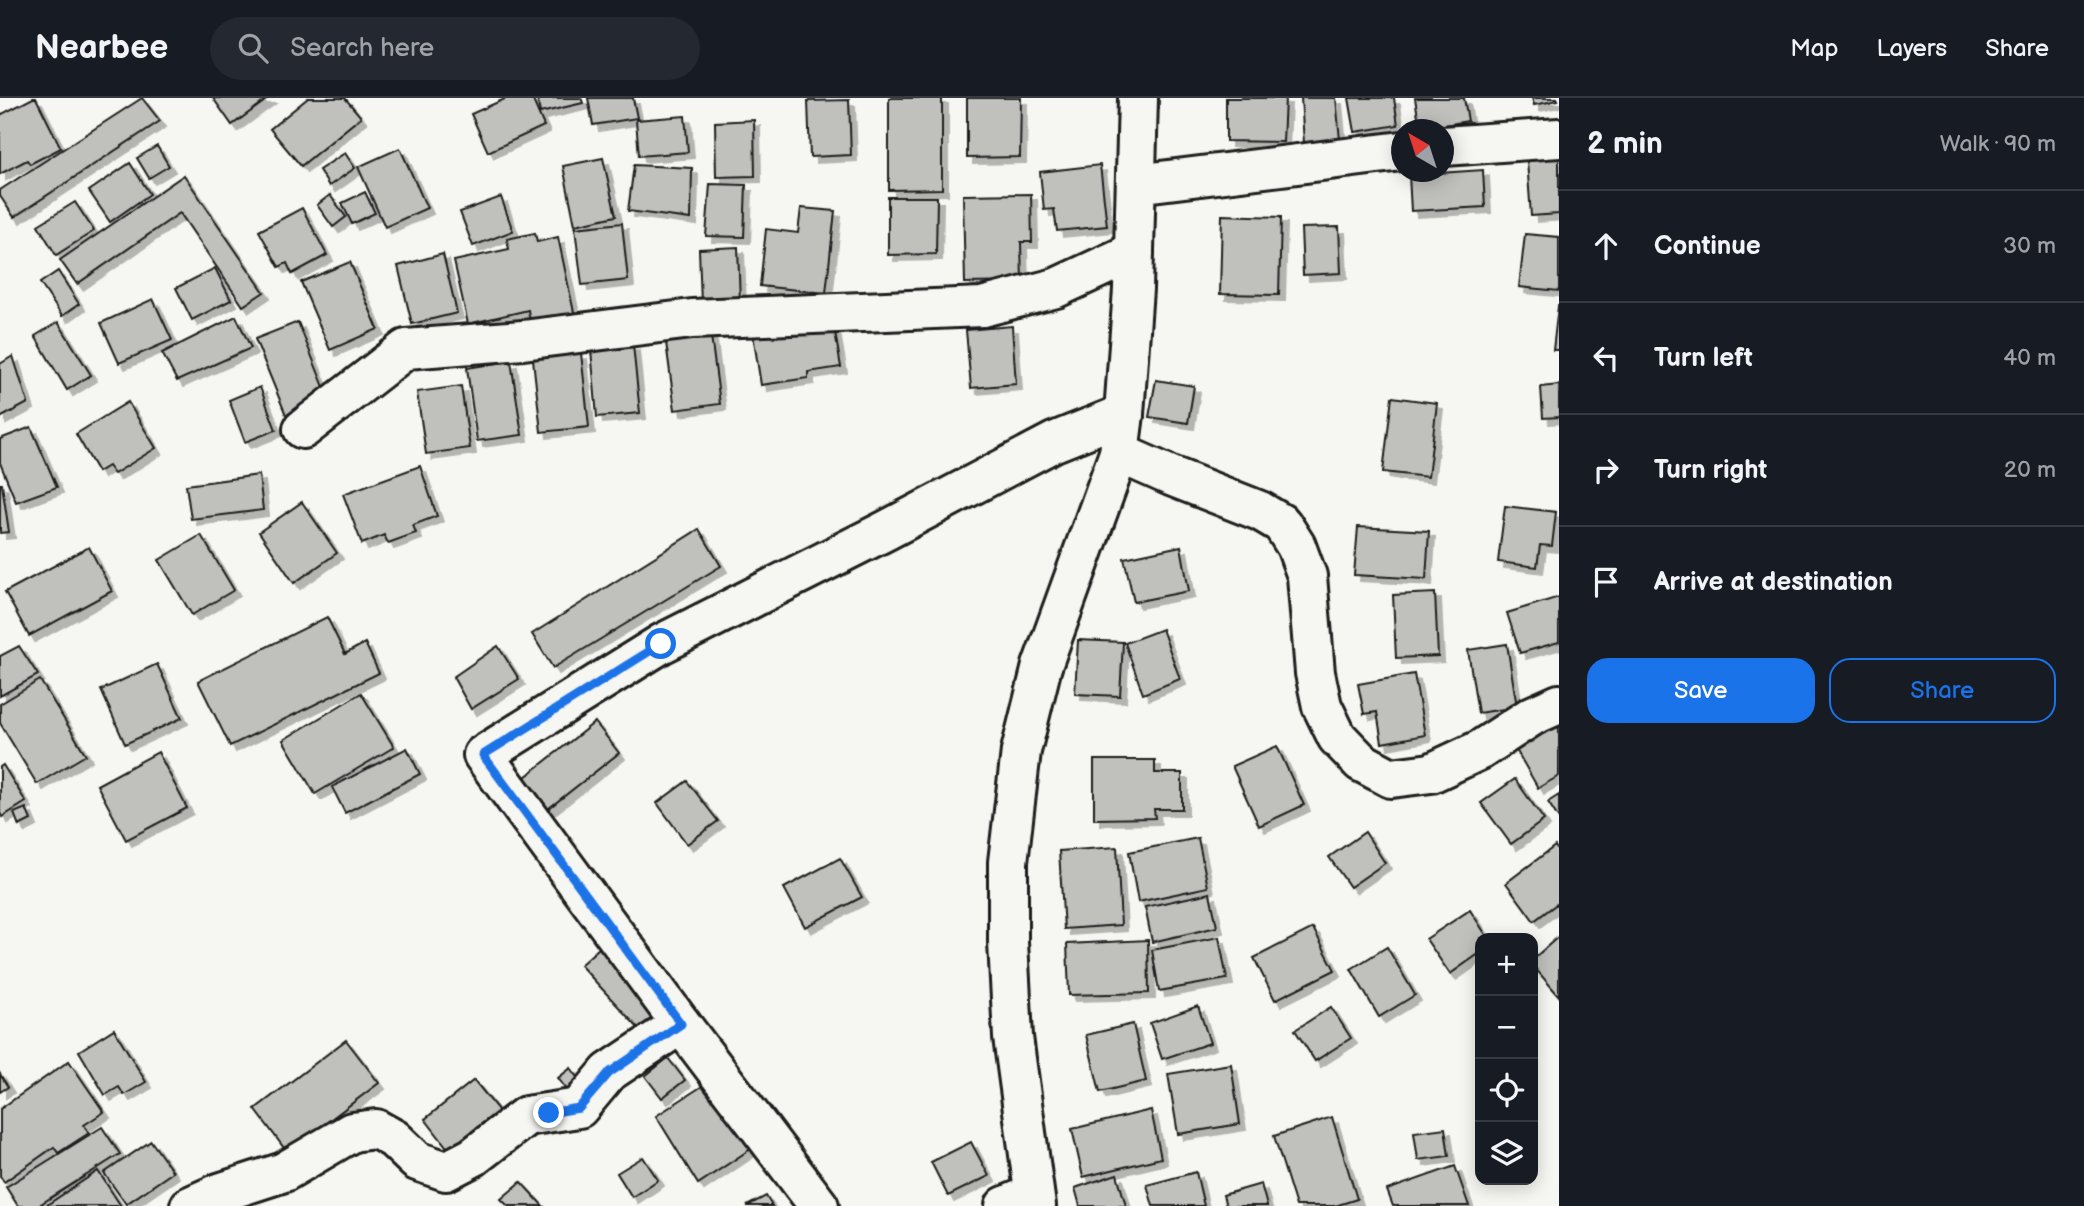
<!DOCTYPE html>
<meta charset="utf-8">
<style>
:root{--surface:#171b24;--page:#242831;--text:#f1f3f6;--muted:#9ea1a6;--line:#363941;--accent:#1a73e8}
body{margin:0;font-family:"Balsamiq Sans",sans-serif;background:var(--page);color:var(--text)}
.controls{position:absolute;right:21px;bottom:21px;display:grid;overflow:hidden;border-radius:14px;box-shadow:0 4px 18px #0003}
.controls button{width:63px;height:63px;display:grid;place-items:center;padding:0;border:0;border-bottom:2px solid var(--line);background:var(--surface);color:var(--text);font:35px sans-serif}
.compass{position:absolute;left:1391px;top:21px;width:63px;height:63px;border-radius:50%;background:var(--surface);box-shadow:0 4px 18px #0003;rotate:321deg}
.stop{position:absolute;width:21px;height:21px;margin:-16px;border:5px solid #1a73e8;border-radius:50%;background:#fff}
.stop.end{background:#1a73e8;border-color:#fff;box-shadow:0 2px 7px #0008}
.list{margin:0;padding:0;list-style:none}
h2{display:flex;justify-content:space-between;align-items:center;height:91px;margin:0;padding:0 28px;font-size:30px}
h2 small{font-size:23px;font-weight:400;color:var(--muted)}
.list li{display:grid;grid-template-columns:46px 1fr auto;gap:21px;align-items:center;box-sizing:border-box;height:112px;padding:0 28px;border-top:2px solid var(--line)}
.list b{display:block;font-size:26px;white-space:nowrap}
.list em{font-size:23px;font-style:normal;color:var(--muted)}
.actions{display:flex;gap:14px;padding:21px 28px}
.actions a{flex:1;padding:16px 0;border:2px solid var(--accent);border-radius:21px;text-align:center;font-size:24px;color:var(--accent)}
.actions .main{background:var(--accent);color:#fff}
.icon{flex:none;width:38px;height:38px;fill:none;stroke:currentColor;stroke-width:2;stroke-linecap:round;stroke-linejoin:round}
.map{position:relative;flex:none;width:1559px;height:1108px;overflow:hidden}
header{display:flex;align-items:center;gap:42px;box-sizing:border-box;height:98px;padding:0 35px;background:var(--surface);border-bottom:2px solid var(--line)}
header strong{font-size:33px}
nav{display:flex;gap:38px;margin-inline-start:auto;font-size:24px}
.search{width:490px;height:63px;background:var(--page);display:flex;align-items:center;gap:18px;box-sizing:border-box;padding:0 24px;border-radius:38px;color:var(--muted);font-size:26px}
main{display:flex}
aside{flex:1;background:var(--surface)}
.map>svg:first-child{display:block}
.building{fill:#c0c0bd;stroke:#1c1c1c;stroke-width:2;filter:url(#shadow)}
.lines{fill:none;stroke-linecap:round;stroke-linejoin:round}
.minor-casing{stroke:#1c1c1c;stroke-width:44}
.minor{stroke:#f6f6f2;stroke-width:38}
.route{stroke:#1a73e8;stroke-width:9}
</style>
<header>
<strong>Nearbee</strong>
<div class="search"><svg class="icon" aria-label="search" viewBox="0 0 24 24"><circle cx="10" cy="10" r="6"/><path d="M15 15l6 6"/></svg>Search here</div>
<nav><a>Map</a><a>Layers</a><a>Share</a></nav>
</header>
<main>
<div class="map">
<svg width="1559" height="1108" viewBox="0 0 1559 1108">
<defs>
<filter id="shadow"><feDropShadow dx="6" dy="6" stdDeviation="0" flood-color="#0004"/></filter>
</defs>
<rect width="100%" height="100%" fill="#f6f6f2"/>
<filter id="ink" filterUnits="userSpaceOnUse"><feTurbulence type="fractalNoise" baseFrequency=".0143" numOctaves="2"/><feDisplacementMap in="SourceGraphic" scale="14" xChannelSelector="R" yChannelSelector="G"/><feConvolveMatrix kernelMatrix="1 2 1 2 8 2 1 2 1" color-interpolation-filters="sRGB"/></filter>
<g filter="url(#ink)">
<!-- building -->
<g class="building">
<path d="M33,0H36L61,50L30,66L27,62L0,76V17Z"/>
<path d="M142,0L160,23L14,119L0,98V92Z"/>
<path d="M213,0H269L232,27Z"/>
<path d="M308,0H345L361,19L301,68L270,31Z"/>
<path d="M507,0H532L544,28L488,54L471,16Z"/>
<path d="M537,0H581L583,5L540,15Z"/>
<path d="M588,0H633L637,20L593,27Z"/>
<path d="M889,0H942V91L889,92Z"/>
<path d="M967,0H1021L1020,59L967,60Z"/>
<path d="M1226,0H1285L1283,44L1226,43Z"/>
<path d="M1301,0H1336L1340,42L1304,45Z"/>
<path d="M1349,0H1394L1398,27L1355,34Z"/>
<path d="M1415,0H1464L1468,23L1420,31Z"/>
<path d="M1532,0H1557L1558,2L1534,7Z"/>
<path d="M849,2L851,57L810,59L808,3Z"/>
<path d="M685,18L688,54L639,58L636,22Z"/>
<path d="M754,22L755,78L716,79L715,24Z"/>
<path d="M157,48L169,68L149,80L137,60Z"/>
<path d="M400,50L427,110L385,129L358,69Z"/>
<path d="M345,55L355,70L329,88L319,72Z"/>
<path d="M603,60L616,118L575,127L563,68Z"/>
<path d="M1559,60V116L1531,118L1527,63Z"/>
<path d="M130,65L150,96L110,124L89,93Z"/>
<path d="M634,67L692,70L691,121L628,113Z"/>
<path d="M1100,67L1107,128L1057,133L1054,111L1044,112L1040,74Z"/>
<path d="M1483,72L1485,109L1411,113L1409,77Z"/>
<path d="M184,77L264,194L243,208L180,115L77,186L60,162Z"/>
<path d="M710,86L746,87L744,139L706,138Z"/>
<path d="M365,94L375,115L352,126L342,105Z"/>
<path d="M1031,96L1032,144H1021L1022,184L965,185L963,97Z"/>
<path d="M330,97L346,119L333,129L317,107Z"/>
<path d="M501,99L513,133L473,148L460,114Z"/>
<path d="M888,99H937L936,156L888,157Z"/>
<path d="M75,104L94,133L56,157L38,127Z"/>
<path d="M302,110L327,157L292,176L287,165L279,169L259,133Z"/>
<path d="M801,110L835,113L826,195L760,188L766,131L798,135Z"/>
<path d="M1222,117L1281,119L1279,197L1220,196Z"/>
<path d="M622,125L628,182L582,187L575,130Z"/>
<path d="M1339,129L1341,175L1303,177L1301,130Z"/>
<path d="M535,135L537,144L558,139L575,219L531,229L528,212L468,226L454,163L509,151L507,141Z"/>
<path d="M1525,136L1559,139V193L1519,189Z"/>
<path d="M738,149L740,205L701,206L699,151Z"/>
<path d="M443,156L457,215L412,226L398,168Z"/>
<path d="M350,164L378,231L330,252L301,184Z"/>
<path d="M215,170L231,202L192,222L176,190Z"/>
<path d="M58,173L79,206L62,218L40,185Z"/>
<path d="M153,201L172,242L119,265L101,225Z"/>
<path d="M1558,208H1559V252H1553Z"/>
<path d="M236,218L251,250L177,283L162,255Z"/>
<path d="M833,223L841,269L808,274V280L761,287L753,236Z"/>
<path d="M58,224L91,277L67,292L35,238Z"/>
<path d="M298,224L328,299L286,317L255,241Z"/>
<path d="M1012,228L1016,286L971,290L966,232Z"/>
<path d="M710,230L720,306L675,312L665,237Z"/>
<path d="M633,247L640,315L597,319L591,251Z"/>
<path d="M581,255L589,329L541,334L533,261Z"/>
<path d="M13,258L28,305L0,320V266Z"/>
<path d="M511,263L522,337L477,343L467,270Z"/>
<path d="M1156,282L1194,288L1188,325L1149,319Z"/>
<path d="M1559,287V319L1543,320L1541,289Z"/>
<path d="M461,288L470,350L426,356L417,294Z"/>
<path d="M260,289L276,332L245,344L229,302Z"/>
<path d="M1392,299L1437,305L1428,379L1383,374Z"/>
<path d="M128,304L156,350L114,376L108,368L98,374L76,336Z"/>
<path d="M31,329L57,389L16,404L0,365V341Z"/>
<path d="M420,368L437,418L413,427L416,435L388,445L384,437L362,446L343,396Z"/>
<path d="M259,377L263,412L191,421L186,387Z"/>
<path d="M0,386H2L9,434L0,435Z"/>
<path d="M302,404L337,455L294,485L259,434Z"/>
<path d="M1505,408L1556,414L1552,448L1540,447L1537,469L1498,464Z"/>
<path d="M1358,429L1429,433L1426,481L1354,477Z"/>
<path d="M699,431L721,468L553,570L532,536Z"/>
<path d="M201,437L234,492L192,517L159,462Z"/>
<path d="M1181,448L1189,493L1134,504L1124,460Z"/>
<path d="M89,449L112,493L29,538L5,494Z"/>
<path d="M1435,495L1438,558L1396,560L1393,497Z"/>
<path d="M1559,499V544L1520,555L1507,515Z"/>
<path d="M327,519L345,556L365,545L379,575L230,648L198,583Z"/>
<path d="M1162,531L1180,581L1143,596L1125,545Z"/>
<path d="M1078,542L1123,544L1120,598L1075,596Z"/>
<path d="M1507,546L1517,609L1478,615L1468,552Z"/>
<path d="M19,548L38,577L0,598V558Z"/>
<path d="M498,548L519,581L471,611L453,579Z"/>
<path d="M157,566L182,620L125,646L101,592Z"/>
<path d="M1414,576L1425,637L1382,645L1377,614L1364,616L1358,586Z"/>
<path d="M40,582L86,657L37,686L0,625V606Z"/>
<path d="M361,595L394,649L315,696L283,642Z"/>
<path d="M595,624L619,655L544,714L520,683Z"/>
<path d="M1559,626V678L1538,690L1515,650Z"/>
<path d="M1277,648L1304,707L1259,728L1232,668Z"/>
<path d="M407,650L420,676L345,715L332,689Z"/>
<path d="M158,654L187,710L126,742L97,687Z"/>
<path d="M1094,662H1155V675H1182V711H1154L1155,720L1094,721Z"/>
<path d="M3,667L26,704L2,719L0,715V669Z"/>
<path d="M1515,681L1544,722L1511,746L1481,705Z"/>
<path d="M687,683L718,723L687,746L657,705Z"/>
<path d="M1559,697V721L1548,704Z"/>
<path d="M26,710L31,722L19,728L14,715Z"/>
<path d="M1365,734L1385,765L1350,789L1329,759Z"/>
<path d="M1198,740L1208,789L1138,804L1129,754Z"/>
<path d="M1555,748L1559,754V804L1534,823L1506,785Z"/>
<path d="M1117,749L1121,827L1064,831L1059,753Z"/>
<path d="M840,760L862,799L805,829L784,790Z"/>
<path d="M1210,795L1217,829L1152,844L1145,809Z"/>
<path d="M1470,812L1488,840H1480V855L1450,876L1426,841Z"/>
<path d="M1313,830L1335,872L1275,902L1254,860Z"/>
<path d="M1559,838V898L1533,868V861Z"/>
<path d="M1219,839L1227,881L1159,893L1152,852Z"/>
<path d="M1148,842L1149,895L1069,897L1067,846Z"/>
<path d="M1387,849L1415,897L1379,919L1351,871Z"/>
<path d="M599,850L658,914L640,932L580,867Z"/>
<path d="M1198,908L1210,945L1162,961L1150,925Z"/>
<path d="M1331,909L1351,940L1315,963L1295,932Z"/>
<path d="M1133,926L1146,983L1100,994L1086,937Z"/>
<path d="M114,931L146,984L124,997L119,989L105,997L79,953Z"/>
<path d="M346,942L379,985L287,1054L255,1011Z"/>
<path d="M668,960L685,982L662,1000L645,978Z"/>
<path d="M69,963L104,1014L84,1027L89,1035L58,1055L54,1049L4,1084L0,1078V1011Z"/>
<path d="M1231,966L1240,1026L1178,1036L1168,976Z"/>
<path d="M571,970L586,990L573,1000L558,980Z"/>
<path d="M0,976L8,989L0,994Z"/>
<path d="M474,982L503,1018L453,1057L425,1021Z"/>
<path d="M710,983L755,1048L698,1086L656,1018Z"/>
<path d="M1151,1012L1161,1060L1083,1079L1072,1031Z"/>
<path d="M1332,1019L1357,1101L1335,1108H1296L1274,1038Z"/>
<path d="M102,1029L120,1056L41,1106L43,1108H18L6,1089Z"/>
<path d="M1445,1030L1449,1058L1418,1062L1414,1034Z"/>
<path d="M151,1043L173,1074L126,1106L104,1075Z"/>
<path d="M971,1044L989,1078L948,1098L931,1064Z"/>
<path d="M643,1059L658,1082L632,1099L617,1075Z"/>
<path d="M1455,1068L1469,1108H1393L1387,1092Z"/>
<path d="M98,1073L121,1108H48L47,1107Z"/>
<path d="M1196,1074L1204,1108H1153L1147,1087Z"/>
<path d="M1117,1076L1126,1108H1080L1075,1090Z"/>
<path d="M521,1084L543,1108H508L501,1101Z"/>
<path d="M1261,1086L1267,1108H1226L1223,1097Z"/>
<path d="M766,1098L772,1108H747Z"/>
</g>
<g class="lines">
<!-- minor casing -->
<g class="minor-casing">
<g id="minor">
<path d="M1444,48L1559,40"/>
<path d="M1136,86L1402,53"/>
<path d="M303,331L406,251L523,242L692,221L982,209L1056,190L1134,154"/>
<path d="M1119,355L1171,378L1260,413L1282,426L1296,448L1307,478L1315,575L1322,608L1337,639L1361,664L1391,680L1431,675L1480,652L1532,618L1559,606"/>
<path d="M190,1108L219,1095L284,1074L352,1034L376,1031L394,1041L417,1063L446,1073L473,1059L526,1018L579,1010L609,974L681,926"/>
<path d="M819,1108L681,926L483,657L661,546L885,433L1054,344L1124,316"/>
<path d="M1005,1108L1034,1096"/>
<path d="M1036,1108L1013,939L1008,844V764L1021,653L1042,568L1119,355L1124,316L1133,191L1138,0"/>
</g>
</g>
<!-- minor -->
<use href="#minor" class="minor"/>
</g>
</g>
<g class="lines" filter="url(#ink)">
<!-- route -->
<path class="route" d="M549,1015L579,1010L609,975L681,926L483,657L661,546"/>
</g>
</svg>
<div class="controls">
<button>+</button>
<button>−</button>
<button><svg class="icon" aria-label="locate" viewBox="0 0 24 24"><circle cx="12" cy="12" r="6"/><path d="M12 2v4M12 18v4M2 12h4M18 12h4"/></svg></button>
<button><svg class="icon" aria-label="layers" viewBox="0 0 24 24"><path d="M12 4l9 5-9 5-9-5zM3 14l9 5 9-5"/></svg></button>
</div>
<svg class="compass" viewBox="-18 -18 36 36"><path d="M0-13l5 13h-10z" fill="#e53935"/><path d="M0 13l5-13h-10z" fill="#9ea1a6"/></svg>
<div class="stop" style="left:661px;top:546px"></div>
<div class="stop end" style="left:549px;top:1015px"></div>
</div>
<aside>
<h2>2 min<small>Walk · 90 m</small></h2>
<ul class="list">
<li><svg class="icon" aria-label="ahead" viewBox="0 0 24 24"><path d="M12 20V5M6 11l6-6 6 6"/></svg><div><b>Continue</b></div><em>30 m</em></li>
<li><svg class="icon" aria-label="left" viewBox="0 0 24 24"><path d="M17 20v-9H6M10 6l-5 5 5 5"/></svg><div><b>Turn left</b></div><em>40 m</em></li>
<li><svg class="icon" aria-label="right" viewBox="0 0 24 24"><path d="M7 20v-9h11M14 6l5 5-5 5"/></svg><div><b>Turn right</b></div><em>20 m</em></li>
<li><svg class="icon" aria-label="arrive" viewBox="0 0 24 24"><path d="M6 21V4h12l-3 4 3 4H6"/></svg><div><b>Arrive at destination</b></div></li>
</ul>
<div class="actions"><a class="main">Save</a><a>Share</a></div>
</aside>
</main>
